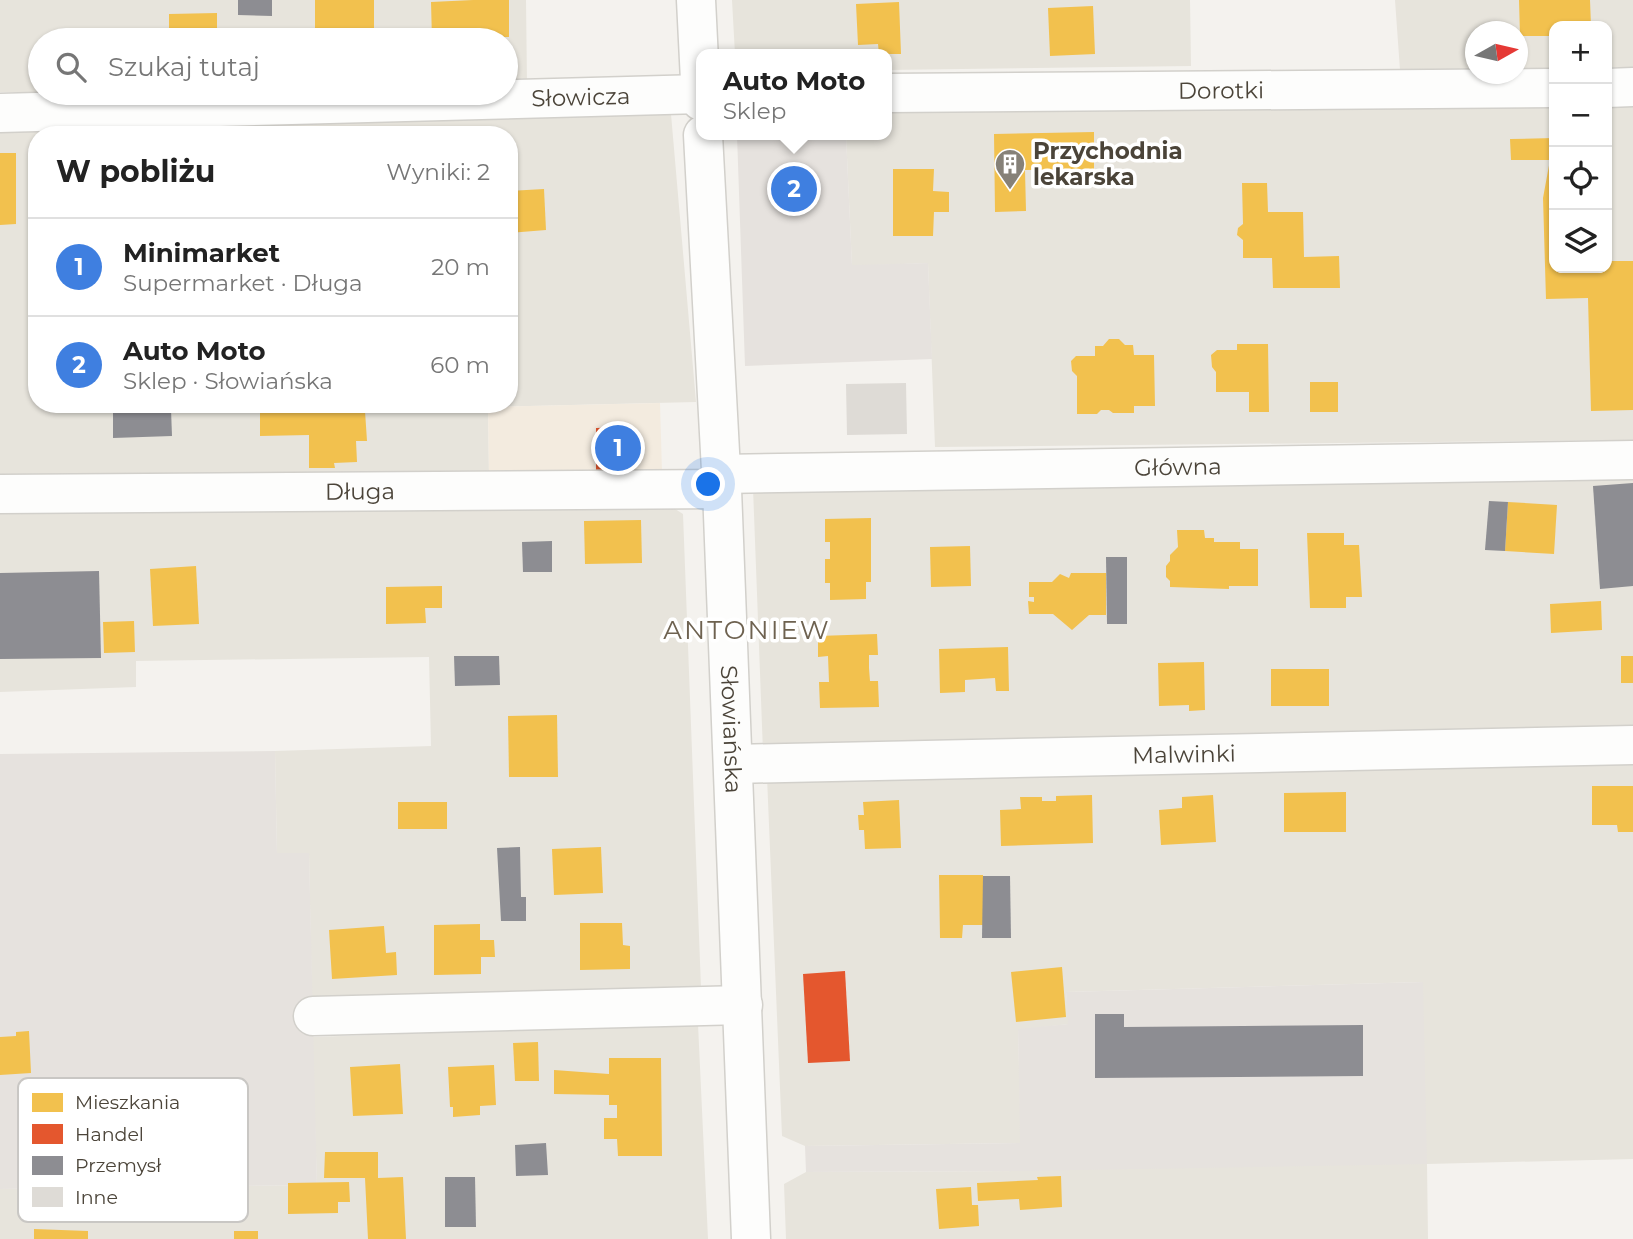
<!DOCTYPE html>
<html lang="pl">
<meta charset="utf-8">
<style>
:root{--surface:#fff;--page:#f6f6f6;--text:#222;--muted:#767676;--line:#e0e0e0;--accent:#2563eb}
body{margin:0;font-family:Montserrat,sans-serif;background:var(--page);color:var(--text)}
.controls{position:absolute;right:21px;top:21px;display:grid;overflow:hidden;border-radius:14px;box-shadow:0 2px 5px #0004}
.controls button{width:63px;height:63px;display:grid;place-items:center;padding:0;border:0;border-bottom:2px solid var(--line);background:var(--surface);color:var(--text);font:35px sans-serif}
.compass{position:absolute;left:1465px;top:21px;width:63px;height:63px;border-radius:50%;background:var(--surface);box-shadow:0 2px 5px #0004;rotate:82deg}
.you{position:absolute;left:709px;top:485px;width:24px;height:24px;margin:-18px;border:5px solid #fff;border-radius:50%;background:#1a73e8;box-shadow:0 0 0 10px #1a73e833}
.badge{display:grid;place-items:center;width:46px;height:46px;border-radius:50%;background:var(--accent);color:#fff;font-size:23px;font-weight:700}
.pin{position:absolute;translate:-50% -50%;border:4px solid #fff;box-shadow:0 2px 7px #0006}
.popup{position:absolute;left:696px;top:49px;width:196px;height:91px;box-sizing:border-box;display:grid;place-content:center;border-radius:14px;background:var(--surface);filter:drop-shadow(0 2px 5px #0005);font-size:23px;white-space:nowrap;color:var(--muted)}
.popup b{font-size:26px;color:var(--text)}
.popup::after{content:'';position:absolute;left:50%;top:100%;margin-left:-14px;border:14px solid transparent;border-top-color:var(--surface)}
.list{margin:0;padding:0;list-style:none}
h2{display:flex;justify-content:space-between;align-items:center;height:91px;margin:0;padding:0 28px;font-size:30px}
h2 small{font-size:23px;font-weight:400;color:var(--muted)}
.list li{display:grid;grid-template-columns:46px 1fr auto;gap:21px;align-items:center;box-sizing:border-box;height:98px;padding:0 28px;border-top:2px solid var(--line)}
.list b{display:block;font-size:26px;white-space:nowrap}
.list p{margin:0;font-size:23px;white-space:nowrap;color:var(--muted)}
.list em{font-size:23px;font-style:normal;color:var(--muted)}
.icon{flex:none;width:38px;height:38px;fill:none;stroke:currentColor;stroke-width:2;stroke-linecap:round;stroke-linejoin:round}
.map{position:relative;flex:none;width:1633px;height:1239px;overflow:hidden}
.search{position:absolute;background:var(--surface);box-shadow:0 2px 5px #0004;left:28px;top:28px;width:490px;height:77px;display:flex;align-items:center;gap:18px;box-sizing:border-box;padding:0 24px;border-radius:38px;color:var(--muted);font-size:26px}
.panel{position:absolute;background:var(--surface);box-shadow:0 2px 5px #0004;left:28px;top:126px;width:490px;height:287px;border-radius:28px}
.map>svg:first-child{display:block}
.residential{fill:#e7e4dc;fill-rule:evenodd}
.commercial{fill:#f3ebdf}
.industrial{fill:#e6e2de}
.homes{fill:#f2c14e}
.shops{fill:#e4572e}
.industry{fill:#8d8d92}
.building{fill:#dedbd6}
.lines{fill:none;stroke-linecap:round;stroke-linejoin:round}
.minor-casing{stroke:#d2d0cb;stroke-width:41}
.minor{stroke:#fdfdfc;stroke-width:38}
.labels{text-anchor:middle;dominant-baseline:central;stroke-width:7;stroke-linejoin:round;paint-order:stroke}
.street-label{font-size:23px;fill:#4b4439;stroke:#fff}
.poi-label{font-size:23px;font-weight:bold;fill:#4b4439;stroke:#fff;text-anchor:start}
.quarter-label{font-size:26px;letter-spacing:2px;fill:#6e6250;stroke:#fff}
.key{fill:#fff;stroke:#c9c7c4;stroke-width:2}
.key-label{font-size:19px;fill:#4b4439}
</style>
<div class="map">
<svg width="1633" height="1239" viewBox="0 0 1633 1239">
<rect width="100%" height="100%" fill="#f4f2ee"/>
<!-- residential -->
<g class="residential">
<path d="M0,0H526L527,84L506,85V40H40V92H0Z"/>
<path d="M732,0H1190L1191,66L887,70V54H735Z"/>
<path d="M1395,0H1633V67H1607V26H1554V68H1518V32H1476L1475,69L1400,70Z"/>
<path d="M1607,105H1633V440L935,447L928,263L852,266L846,135H887V113L1554,106V268H1607Z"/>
<path d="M671,114L696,402L488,407L489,476L0,480V126ZM37,135H509V404H37Z"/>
<path d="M1633,474V731L763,752L753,488Z"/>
<path d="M661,500L683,514L701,988L312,1002L309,854L277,853L275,751L431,746L429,657L136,661V687L0,692V508Z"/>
<path d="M1633,759V1159L1427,1164L1428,1239H786L784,1184L806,1172L1021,1171L1423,982L1066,992L1069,1024L1018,1030L1021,1143L805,1146L782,1136L767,777Z"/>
<path d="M698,1024L708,1239H0V1189L317,1185L312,1037Z"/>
</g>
<!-- commercial -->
<path class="commercial" d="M660,403L662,472L489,476L488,407Z"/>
<!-- industrial -->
<g class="industrial">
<path d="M737,135H846L852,265L928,263L932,359L745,366Z"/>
<path d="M275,751L277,853H309L317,1185L0,1189V754Z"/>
<path d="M1423,982L1427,1164L1021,1171L806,1172L805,1146L1020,1143L1018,1029L1068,1024L1066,992Z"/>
</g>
<!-- homes -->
<g class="homes">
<rect x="315" y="0" width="59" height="40"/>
<path d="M473,0H509V37H478V40H432L431,2Z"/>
<path d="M1519,0H1590L1591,26H1554V36H1520Z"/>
<path d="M899,2L901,54H879L878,44L858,45L856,4Z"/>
<path d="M1093,6L1095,54L1050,56L1048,8Z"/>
<path d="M217,13V40H169V14Z"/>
<path d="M1094,132V169L1025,170L1026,211L995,212L994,134Z"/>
<path d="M1554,138V268H1607V261H1633V410L1591,411L1588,298L1546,299L1543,198L1550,160H1511L1510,139Z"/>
<path d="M0,153H16V224L0,225Z"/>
<path d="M893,169H934L933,191L949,192V212H934L933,236H893Z"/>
<path d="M1242,183H1267L1268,212H1303L1304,257L1339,256L1340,288H1273L1272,258H1243V240L1237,235L1238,228L1243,224Z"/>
<path d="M544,189L546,230L509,233V191Z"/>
<path d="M1109,339H1119L1125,345H1133L1134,355H1154L1155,406H1134V413H1113L1109,410H1101L1097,414H1077V376L1072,371L1071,361L1076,356H1095V346H1103Z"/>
<path d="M1237,344H1268L1269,412H1249V392H1216V372L1212,367L1211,355L1217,350H1237Z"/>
<rect x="1310" y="382" width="28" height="30"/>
<path d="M365,411L367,441H356L357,462L334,463L335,468H309V435L260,436V412Z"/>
<path d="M1508,502L1557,505L1554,554L1505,551Z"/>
<path d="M871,518V582H866V599L830,600V583H825V559H830V542H825V519Z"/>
<path d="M641,520L642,563L585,564L584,521Z"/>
<path d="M1177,530H1204L1205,538H1214V542H1240V549H1258V586H1229V589L1170,587V581L1166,577V566L1170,561V555L1178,547Z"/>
<path d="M1307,533H1344V545H1359L1362,597H1346V608H1310Z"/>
<path d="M970,546L971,586L931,587L930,547Z"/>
<path d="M196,566L199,624L153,626L150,569Z"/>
<path d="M1071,573H1106V615H1089L1072,630L1053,614H1029L1028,601L1034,602V597H1029V582H1052L1060,574L1069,578Z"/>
<path d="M442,586V608H425L426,623L386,624V587Z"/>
<path d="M1601,601L1602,630L1551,633L1550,604Z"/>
<path d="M134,621L135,652L104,653L103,622Z"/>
<path d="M877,634L878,655H869V668L870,681H878L879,707L820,708L819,682H829L828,656L818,657V636Z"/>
<path d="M1008,647L1009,691H996L995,678L965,680V692L940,693L939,649Z"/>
<rect x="1621" y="656" width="12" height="27"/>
<path d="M1204,662L1205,710L1189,711V705L1159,706L1158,663Z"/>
<rect x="1271" y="669" width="58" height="37"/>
<path d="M557,715L558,777H509L508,716Z"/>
<path d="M1592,786H1633V832H1618L1617,825H1592Z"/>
<path d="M1346,792V832H1284V793Z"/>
<path d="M1092,795L1093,843L1001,846L1000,810L1021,809L1020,797H1042V801H1056V796Z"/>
<path d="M1213,795L1216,842L1161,845L1159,810L1182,808V797Z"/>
<path d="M899,800L901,848L865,849L864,830H859L858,815H864L863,802Z"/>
<rect x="398" y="802" width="49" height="27"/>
<path d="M601,847L603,893L554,895L552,849Z"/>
<path d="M939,875H983V925H963L962,938H940Z"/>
<path d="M580,923H622L623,945L630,946V969L580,970Z"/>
<path d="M480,924V940H494L495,957H481V974L434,975V925Z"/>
<path d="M384,926L386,953L396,952L397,975L332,979L329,930Z"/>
<path d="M1062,967L1066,1017L1016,1022L1011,972Z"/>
<path d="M29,1031L31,1073L0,1075V1037L16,1036V1032Z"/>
<path d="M538,1042L539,1081H515L513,1043Z"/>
<path d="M609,1058H661L662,1156H618L617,1139H604V1118H617V1105H609V1095L554,1094V1070L609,1074Z"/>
<path d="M400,1064L403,1114L353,1116L350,1067Z"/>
<path d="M494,1065L496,1105L480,1106V1115L453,1117V1107H450L448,1067Z"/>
<path d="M325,1152H378V1178L403,1177L406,1239H368L365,1178H324Z"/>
<path d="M1061,1176L1062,1207L1020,1210L1019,1199L978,1201L977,1183L1038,1180L1037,1177Z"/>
<path d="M349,1182L350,1202H338V1213L288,1214V1183Z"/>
<path d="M147,1186L148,1223H114L113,1216H86V1187Z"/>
<path d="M971,1187L972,1205H978L979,1226L939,1229L936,1189Z"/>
<path d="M34,1229L88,1231V1239H34Z"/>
<rect x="234" y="1231" width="24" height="8"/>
</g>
<!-- shops -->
<g class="shops">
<path d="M629,427L639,438L640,458L629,469L596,470V428Z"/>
<path d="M845,971L850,1061L808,1063L803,974Z"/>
</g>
<!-- industry -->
<g class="industry">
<path d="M238,0H272V16L238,15Z"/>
<path d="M171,409L172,436L113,438V411Z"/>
<path d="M1633,483V586L1600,589L1593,486Z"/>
<path d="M1489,501L1508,502L1505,551L1485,550Z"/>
<path d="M552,541V572H523L522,542Z"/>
<path d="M1106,557H1127V624H1107Z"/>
<path d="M99,571L101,658L0,659V573Z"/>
<path d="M454,656H499L500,685L455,686Z"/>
<path d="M520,847L521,897H526V921H501L497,848Z"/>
<path d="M983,876H1010L1011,938H982Z"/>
<path d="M1095,1014H1124V1027L1363,1025V1076L1095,1078Z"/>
<path d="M546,1143L548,1175L516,1176L515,1145Z"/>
<path d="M445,1177H475L476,1227H445Z"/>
</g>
<!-- building -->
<path class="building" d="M906,383L907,434L847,435L846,384Z"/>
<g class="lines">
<!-- minor casing -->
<g class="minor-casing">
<g id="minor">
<path d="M696,0L701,101"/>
<path d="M1607,88L1633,87"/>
<path id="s1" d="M887,93L1554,88"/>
<path id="s2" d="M0,113L701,94"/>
<path id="s3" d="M703,135L722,489L751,1239"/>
<path id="s4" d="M721,474L1633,460"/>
<path id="s5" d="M0,494L722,489"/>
<path id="s6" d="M734,764L1633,745"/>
<path d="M313,1016L743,1005"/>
</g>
</g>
<!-- minor -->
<use href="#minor" class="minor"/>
</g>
<!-- icons -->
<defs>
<g id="building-pin" transform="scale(1.575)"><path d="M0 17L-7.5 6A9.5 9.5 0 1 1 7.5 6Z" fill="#868178" stroke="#fff"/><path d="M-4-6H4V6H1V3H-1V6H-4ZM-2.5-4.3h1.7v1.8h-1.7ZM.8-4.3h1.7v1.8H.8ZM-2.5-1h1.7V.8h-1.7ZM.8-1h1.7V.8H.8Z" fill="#fff"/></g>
</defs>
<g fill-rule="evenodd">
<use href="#building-pin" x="1010" y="164"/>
</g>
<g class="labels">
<!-- street labels -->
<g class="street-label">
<text stroke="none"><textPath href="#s1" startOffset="334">Dorotki</textPath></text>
<text stroke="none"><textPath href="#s2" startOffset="581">Słowicza</textPath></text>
<text stroke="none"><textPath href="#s4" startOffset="457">Główna</textPath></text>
<text stroke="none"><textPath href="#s5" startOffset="360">Długa</textPath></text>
<text stroke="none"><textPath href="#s3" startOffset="595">Słowiańska</textPath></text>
<text stroke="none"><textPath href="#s6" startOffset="450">Malwinki</textPath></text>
</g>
<!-- poi labels -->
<g class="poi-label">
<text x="1033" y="151">Przychodnia<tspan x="1033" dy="26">lekarska</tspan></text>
</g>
<!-- quarter labels -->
<g class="quarter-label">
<text x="747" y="630">ANTONIEW</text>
</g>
</g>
<!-- legend -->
<rect x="18" y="1078" width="230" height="144" rx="10" class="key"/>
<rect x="32" y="1093" width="31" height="19" fill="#f2c14e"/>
<rect x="32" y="1124" width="31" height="20" fill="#e4572e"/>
<rect x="32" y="1156" width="31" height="19" fill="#8d8d92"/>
<rect x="32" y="1187" width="31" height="20" fill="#dedbd6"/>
<g class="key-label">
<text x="75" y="1109">Mieszkania</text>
<text x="75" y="1141">Handel</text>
<text x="75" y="1172">Przemysł</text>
<text x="75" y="1204">Inne</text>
</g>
</svg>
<div class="controls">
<button>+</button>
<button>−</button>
<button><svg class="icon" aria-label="locate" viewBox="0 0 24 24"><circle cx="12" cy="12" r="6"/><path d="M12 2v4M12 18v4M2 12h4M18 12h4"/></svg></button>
<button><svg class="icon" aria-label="layers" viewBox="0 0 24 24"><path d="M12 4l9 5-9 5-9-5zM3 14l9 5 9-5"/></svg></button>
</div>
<svg class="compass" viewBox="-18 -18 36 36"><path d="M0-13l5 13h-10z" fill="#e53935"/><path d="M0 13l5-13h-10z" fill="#767676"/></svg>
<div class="you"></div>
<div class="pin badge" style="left:618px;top:448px;background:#3f7fe0">1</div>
<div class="pin badge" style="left:794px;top:189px;background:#3f7fe0">2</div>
<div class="popup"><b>Auto Moto</b>Sklep</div>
<div class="search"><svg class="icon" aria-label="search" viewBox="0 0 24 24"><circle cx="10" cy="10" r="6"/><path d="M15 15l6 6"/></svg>Szukaj tutaj</div>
<section class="panel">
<h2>W pobliżu<small>Wyniki: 2</small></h2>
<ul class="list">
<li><span class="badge" style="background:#3f7fe0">1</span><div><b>Minimarket</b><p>Supermarket · Długa</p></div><em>20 m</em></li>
<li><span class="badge" style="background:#3f7fe0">2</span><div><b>Auto Moto</b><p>Sklep · Słowiańska</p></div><em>60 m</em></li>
</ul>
</section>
</div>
